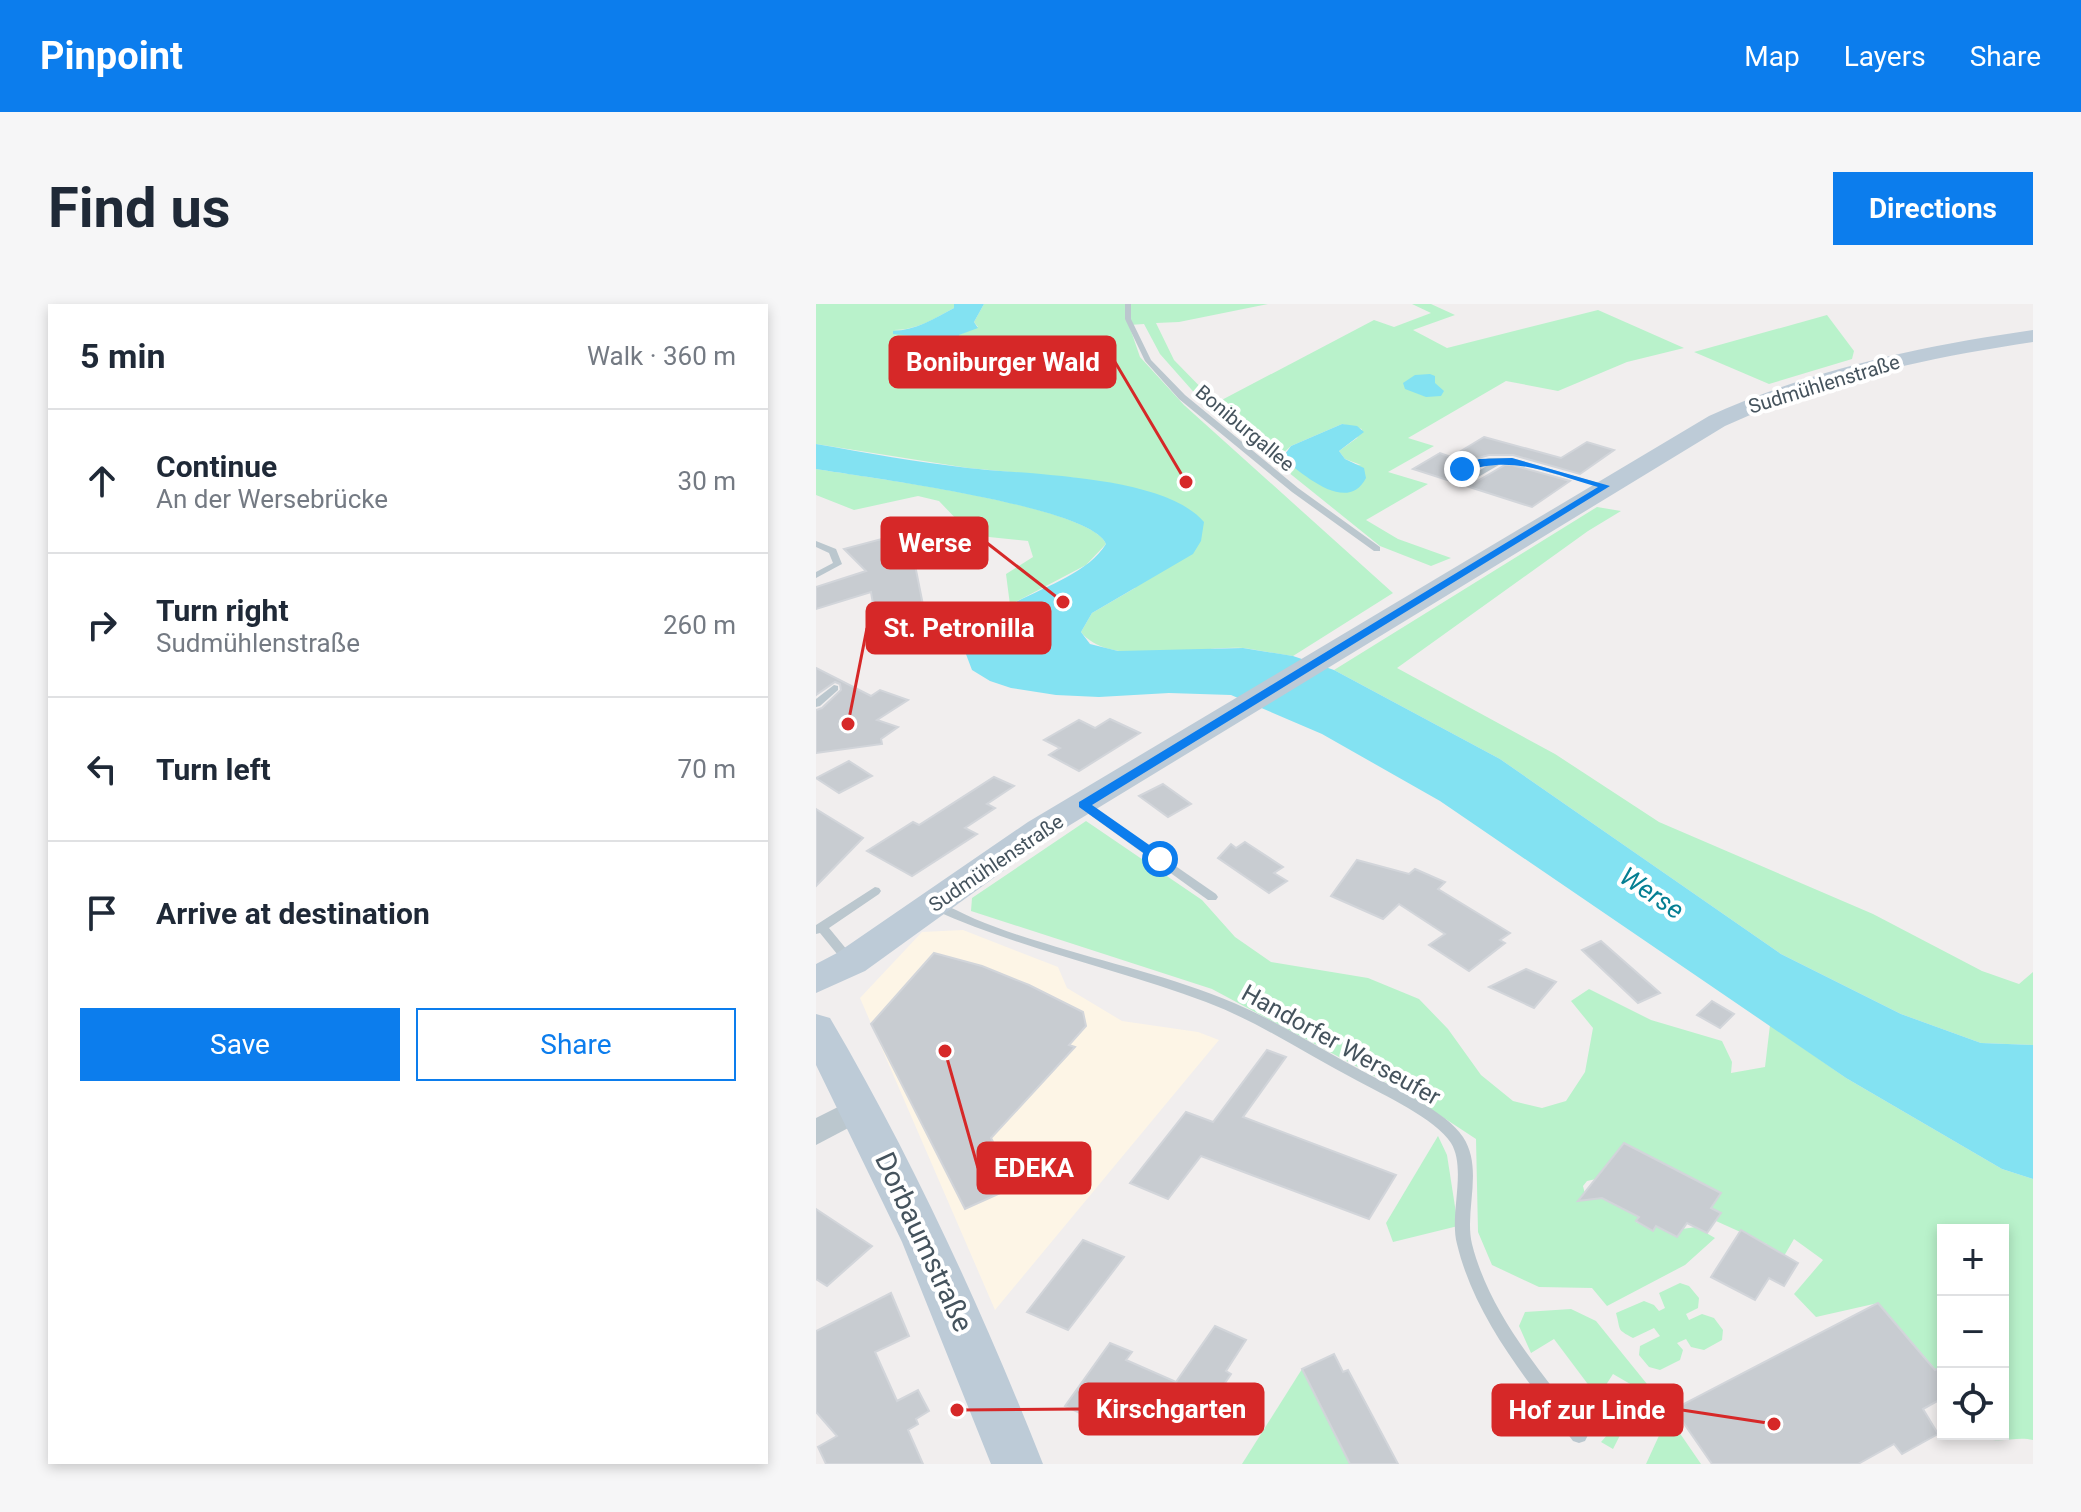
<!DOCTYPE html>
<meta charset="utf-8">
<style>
:root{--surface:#fff;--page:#f6f6f7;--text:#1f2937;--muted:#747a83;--line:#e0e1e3;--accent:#0c7ded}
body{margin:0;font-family:Roboto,sans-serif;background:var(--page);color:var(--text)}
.controls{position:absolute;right:24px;bottom:24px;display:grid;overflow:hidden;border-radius:0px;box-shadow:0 4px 12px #0003}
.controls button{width:72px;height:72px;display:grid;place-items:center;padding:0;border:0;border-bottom:2px solid var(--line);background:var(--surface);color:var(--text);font:40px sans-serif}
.stop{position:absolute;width:24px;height:24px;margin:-18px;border:6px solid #0c7ded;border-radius:50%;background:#fff}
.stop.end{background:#0c7ded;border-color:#fff;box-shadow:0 2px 8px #0008}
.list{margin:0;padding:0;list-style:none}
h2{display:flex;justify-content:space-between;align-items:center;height:104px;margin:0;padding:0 32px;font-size:34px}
h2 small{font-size:26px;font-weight:400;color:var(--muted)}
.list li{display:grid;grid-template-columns:52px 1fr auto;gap:24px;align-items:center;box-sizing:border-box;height:144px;padding:0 32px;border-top:2px solid var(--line)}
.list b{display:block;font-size:30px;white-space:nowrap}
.list p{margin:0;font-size:26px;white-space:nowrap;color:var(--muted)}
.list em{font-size:26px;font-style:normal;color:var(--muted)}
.actions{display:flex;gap:16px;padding:24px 32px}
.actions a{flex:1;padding:18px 0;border:2px solid var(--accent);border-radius:0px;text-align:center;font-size:28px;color:var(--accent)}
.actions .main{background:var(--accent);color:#fff}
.icon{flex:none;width:44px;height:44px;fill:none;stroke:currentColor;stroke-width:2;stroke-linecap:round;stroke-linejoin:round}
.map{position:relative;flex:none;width:1217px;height:1160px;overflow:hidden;border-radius:0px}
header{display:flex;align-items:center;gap:48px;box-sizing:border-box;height:112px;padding:0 40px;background:var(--accent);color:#fff}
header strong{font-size:38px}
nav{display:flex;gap:44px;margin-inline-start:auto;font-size:28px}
.intro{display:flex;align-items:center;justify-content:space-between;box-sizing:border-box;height:192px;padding:0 48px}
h1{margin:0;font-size:56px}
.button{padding:20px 36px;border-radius:0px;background:var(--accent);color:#fff;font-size:28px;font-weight:700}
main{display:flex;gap:48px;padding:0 48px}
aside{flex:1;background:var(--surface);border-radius:0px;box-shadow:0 4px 12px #0003}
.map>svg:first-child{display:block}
.commercial{fill:#fdf5e6}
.green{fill:#b9f2cb;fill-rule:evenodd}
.water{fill:#83e2f2}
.building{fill:#c8ccd1;stroke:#d2d5da;stroke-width:2}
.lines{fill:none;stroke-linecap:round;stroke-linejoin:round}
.lane{fill:#bbc7ce;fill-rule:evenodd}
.street{fill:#bbc7ce;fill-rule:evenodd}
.secondary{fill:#bdcbd7;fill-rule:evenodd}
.route{fill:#0c7ded}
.labels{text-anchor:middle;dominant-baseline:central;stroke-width:8;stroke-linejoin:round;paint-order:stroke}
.far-street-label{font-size:20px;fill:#45535d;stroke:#fff}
.street-label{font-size:24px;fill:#45535d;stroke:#fff}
.water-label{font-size:26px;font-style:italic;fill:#057f93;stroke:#fff}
.near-street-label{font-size:28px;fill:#45535d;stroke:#fff}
.leader{fill:none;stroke:#d62828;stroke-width:3}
.callout-dot{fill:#d62828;stroke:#fff;stroke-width:3}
.callout{fill:#d62828;stroke:#d62828;stroke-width:3}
.callout-label{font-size:26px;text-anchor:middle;font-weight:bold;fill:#fff}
</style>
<header>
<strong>Pinpoint</strong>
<nav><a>Map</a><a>Layers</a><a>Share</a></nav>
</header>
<div class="intro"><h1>Find us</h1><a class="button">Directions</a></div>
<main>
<aside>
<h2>5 min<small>Walk · 360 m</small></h2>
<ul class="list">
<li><svg class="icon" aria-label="ahead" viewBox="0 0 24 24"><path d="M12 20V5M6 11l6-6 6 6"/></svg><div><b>Continue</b><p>An der Wersebrücke</p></div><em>30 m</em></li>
<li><svg class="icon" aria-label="right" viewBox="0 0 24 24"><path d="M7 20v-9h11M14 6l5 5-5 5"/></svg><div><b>Turn right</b><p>Sudmühlenstraße</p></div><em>260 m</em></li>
<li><svg class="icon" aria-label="left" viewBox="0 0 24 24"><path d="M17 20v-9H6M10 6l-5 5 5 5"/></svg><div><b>Turn left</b></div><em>70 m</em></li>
<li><svg class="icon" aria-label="arrive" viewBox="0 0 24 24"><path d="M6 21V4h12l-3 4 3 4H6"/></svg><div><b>Arrive at destination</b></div></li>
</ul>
<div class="actions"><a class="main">Save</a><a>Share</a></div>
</aside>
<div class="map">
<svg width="1217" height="1160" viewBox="0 0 1217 1160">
<rect width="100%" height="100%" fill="#f1eeee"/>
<!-- commercial -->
<path class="commercial" d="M147,626L242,663L251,684L306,717L382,728L403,736L179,1006L44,694L106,628Z"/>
<!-- green -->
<g class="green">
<path d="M0,0H138V4C118,15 101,26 78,26L142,31L162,23L158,18L168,0H452L363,18L340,19L358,56L400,99L558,16L578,23L615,9L596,0H615L639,11L597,26L631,44L782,6L868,44L811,58L742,87L690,77L592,134L618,142L572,168L612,180L550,216L582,235L635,254L615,262L564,242L390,102L344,50L328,20L313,21L324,53L368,101L577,289L477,352C460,350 444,346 427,344C384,341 294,365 265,328L276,309L319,284L260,174L152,164L0,140ZM526,120L546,125L541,134L523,147L529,155L545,161L466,154L465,151L475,142Z"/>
<path d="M1011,11L1038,47L1036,55L953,80L878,48Z"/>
<path d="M0,165C47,173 275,201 290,240L270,261L194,301L190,270L217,253L212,237L173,233L145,220L123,197L102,192L38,206L0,191Z"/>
<path d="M781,203L805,207L772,227L581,364L739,450L843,518L1057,610L1166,667L1203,680L1217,668V741L1165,739L1085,710L965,650L684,455L518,366Z"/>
<path d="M270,517L386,596L419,633L455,658L552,674L603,695L632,725L665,771L697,797L726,804L750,797L769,768L777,724L755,697L773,685L835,716L906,737L916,758L915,769L949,763L954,721L1030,774L1186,865L1217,875V1136C1201,1132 1188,1139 1171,1135L1168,1130H1187V926H1127V1062L1121,1067L1062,999L1000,1013L978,990L1007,956L978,935L968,952L950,943L951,940L900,917L905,909L895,904L904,888L808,839L780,875L771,877L767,882L769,890L786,894L823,913L820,918L837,926L840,922L861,933L866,925L880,923L899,934L869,961L791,1002L776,984L723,983L676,961L662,928L660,835L590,789L396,685L155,607L156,594Z"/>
<path d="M622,832L631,851L642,922L577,938L570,919Z"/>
<path d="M864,979L873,982L883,994L882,1004L870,1010L873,1016L886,1010L898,1014L907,1026L906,1036L888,1046L875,1043L870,1035L861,1039L867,1046L864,1056L844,1066L833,1063L823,1051L824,1042L844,1032L838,1024L817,1034C800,1025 805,1027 800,1009L828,997L838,1001L843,1007L849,1004L843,989Z"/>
<path d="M755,1005L780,1017L831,1080L828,1088L797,1070L788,1084L819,1102L797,1145L785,1138L806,1114L780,1091L738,1035L715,1049L703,1022L709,1008Z"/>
<path d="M486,1065L534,1160H426Z"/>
<path d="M852,1112L885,1160H830Z"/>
</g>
<!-- water -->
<g class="water">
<path d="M138,0H168L158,18L162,24L143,31L151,48L133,51L117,34L77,30V27C100,26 118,15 138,4Z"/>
<path d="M614,70L619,72V79L628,87L625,92L610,93L589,85L587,79L599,71Z"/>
<path d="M526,120L541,122L548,128L523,147L529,155L548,164L550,174C531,211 486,169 466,154L475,142Z"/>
<path d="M0,140C51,149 101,158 152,164C212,171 348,171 388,218L385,237L377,250L276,309L265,328L274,340L302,347L427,344L477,352L518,366L684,455L965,650L1085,710L1165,739L1217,741V875L1186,865L1030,774L624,497L506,430L415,391L353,389L283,393L240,391L195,384L174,377L156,366L148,345C152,339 156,330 162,325C195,289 265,280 290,240C276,202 47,173 0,165Z"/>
</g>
<!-- building -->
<g class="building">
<path d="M668,133L745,154L771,138L798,146L764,170L697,151H673L648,158L635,172L658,179L689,161H696L754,177L716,203L597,165L624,149L635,153Z"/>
<path d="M73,233L98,256L111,321L62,329L55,288L0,305V283L50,267L28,245Z"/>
<path d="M0,364L55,392L64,386L92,396L61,416L82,423L65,435L66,440L0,449V406L6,404L25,386L24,380L19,378L0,391Z"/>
<path d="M294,415L324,429L263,467L233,451L244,444L228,436L263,416L279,424Z"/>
<path d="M33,457L56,472L23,489L0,474Z"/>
<path d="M178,473L198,482L171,500L179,504L149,524L161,530L96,572L51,547L97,518L103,521Z"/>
<path d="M347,480L375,500L352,513L323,492Z"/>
<path d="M0,505L47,534L0,582Z"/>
<path d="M429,538L467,563L458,569L471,577L453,589L402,554L415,540L420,544Z"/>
<path d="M541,556L593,570L599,565L629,578L622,585L694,629L684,636L689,639L653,667L613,641L629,630L583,600L567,615L515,592Z"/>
<path d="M785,637L844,689L822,699L766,646Z"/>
<path d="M118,649L166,662L213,681L267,708L270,722L253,741L259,743L175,834L200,882L149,905L55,720Z"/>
<path d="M710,665L740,678L718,704L673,683Z"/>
<path d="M896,697L918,710L904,724L881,711Z"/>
<path d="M451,746L470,753L427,813L580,871L553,915L385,852L352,895L314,879L370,808L397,818Z"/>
<path d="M808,839L905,889L895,904L905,909L891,929L871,919L861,933L840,922L837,927L820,917L823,913L786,894L762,897Z"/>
<path d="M0,905L56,942L11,982L0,975Z"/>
<path d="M925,926L982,959L968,982L953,974L939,996L895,973Z"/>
<path d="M267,936L308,953L252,1026L211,1008Z"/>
<path d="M75,989L93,1032L59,1048L81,1097L102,1086L113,1107L100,1115L102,1120L92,1126L107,1160H10L2,1143L21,1132L0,1108V1027Z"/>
<path d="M1062,999L1119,1066L1127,1062V1094L1107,1105L1122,1130L1086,1150L1078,1140L1042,1160H896L858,1105Z"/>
<path d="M399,1022L430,1036L410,1067L415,1070L380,1122L332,1098L325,1109L309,1102L294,1123L249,1102L294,1039L316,1048L310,1056L360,1078Z"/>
<path d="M518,1050L527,1068L532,1066L582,1160H534L486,1065Z"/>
</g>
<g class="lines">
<!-- lane -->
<g class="lane">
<path d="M309,0H315V15L335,56L369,91L482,184L564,243V247H558L476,188L363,95L329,57L309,15Z"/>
<path d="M673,154H696L793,182L789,184L696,158H688L657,176L638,172L649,161ZM677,158L656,171L647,170L661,161Z"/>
<path d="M0,237L20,245L26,260L0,274V268L17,259L13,249L0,243Z"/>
<path d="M18,381L22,382V386L4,402L0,403V395Z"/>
<path d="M267,498L400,590L402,593L400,596H392L263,503L261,501Z"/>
<path d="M59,583L63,584L65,587L63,590L13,624L41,658L35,662L30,661L4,629L0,630V621Z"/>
<path d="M120,598C133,602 146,609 159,615C181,624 204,632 228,639C291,659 357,673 418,699C465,719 507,747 552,770C579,784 631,808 647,833C668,865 648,906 656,940C674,1011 726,1069 769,1125L772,1131L769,1137L763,1139L757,1137C712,1077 659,1015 641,940C633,911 651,865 635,839C620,815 566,790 540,776C490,750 443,718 390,698C299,664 204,645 116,605L114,602Z"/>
</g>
<!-- street -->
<path class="street" d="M46,791L57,795L61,803L57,811L0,841V814Z"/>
<!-- secondary -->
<g class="secondary">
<path d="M1217,26V38C1110,54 1008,76 909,122L236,532L49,667L0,689V660L21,649L212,518L893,112C997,65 1105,42 1217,26Z"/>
<path d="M0,710L14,714C98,857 166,1006 227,1160H175L86,938L0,761Z"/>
</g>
</g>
<!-- route -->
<path class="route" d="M696,154L794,182L276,501L349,552V558H340L263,503V498L782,183C732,169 697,150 646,168L642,165L663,155Z"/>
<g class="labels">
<!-- far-street labels -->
<g class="far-street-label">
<text transform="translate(1008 80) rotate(-17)">Sudmühlenstraße</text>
<text transform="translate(429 124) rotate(40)">Boniburgallee</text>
<text transform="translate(180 559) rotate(-34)">Sudmühlenstraße</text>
</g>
<!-- street labels -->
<g class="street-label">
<text transform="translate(525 741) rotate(29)">Handorfer Werseufer</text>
</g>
<!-- water labels -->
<g class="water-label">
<text transform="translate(836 589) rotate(34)">Werse</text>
</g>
<!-- near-street labels -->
<g class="near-street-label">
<text transform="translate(108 938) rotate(65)">Dorbaumstraße</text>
</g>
</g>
<!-- callouts -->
<path class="leader" d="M370 178L299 58M247 298L171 239M32 420L51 324M129 747L162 864M141 1106L264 1105M958 1120L866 1106"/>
<g class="callout-dot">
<circle cx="370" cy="178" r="8"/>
<circle cx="247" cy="298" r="8"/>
<circle cx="32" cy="420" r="8"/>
<circle cx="129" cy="747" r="8"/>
<circle cx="141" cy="1106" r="8"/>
<circle cx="958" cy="1120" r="8"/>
</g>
<g class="callout">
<rect x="74" y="33" width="225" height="50" rx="8"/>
<rect x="66" y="214" width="105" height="50" rx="8"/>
<rect x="51" y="299" width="183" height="50" rx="8"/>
<rect x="162" y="839" width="112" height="50" rx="8"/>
<rect x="264" y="1080" width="183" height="50" rx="8"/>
<rect x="677" y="1081" width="189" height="50" rx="8"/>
</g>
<g class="callout-label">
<text x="187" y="67">Boniburger Wald</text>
<text x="119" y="248">Werse</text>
<text x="143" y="333">St. Petronilla</text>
<text x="218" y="873">EDEKA</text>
<text x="355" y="1114">Kirschgarten</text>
<text x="771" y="1115">Hof zur Linde</text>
</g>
</svg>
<div class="controls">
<button>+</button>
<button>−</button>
<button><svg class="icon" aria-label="locate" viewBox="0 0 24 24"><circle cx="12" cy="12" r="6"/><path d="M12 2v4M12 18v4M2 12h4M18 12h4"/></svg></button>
</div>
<div class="stop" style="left:344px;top:555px"></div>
<div class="stop end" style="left:646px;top:165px"></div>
</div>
</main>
